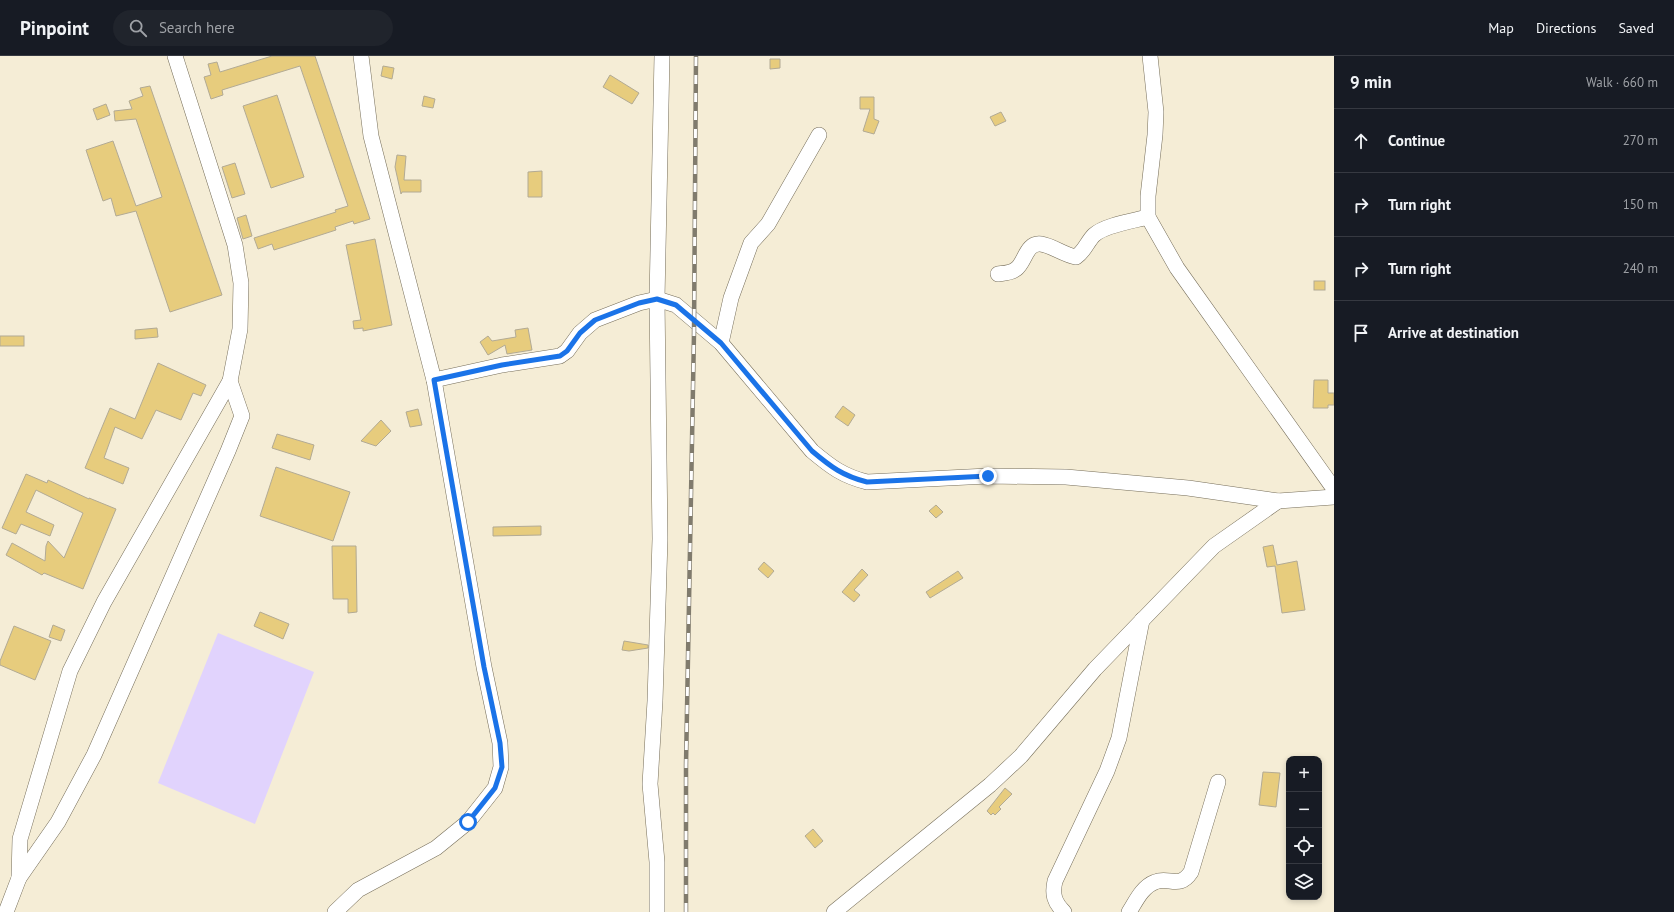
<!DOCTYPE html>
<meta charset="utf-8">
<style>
:root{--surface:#171b24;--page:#20242c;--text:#f1f3f6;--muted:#9ea1a6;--line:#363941}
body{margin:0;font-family:"PT Sans",sans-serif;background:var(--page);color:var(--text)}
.controls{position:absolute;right:12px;bottom:12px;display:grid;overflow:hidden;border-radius:8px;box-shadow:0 2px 6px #0003}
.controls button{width:36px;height:36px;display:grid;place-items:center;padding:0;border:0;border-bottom:1px solid var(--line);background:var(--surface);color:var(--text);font:20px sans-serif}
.stop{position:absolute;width:12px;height:12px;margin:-9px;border:3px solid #1a73e8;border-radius:50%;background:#fff}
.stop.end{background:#1a73e8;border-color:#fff;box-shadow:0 1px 4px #0008}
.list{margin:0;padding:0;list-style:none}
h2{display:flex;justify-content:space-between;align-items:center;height:52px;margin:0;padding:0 16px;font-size:17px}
h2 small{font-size:13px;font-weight:400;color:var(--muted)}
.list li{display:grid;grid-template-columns:26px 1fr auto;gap:12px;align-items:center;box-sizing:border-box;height:64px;padding:0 16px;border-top:1px solid var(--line)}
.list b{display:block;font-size:15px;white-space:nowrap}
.list em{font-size:13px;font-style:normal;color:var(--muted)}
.icon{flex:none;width:22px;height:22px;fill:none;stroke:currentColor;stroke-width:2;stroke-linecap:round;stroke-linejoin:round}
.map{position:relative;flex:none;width:1334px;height:856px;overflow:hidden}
header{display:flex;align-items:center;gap:24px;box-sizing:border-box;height:56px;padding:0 20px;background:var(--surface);border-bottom:1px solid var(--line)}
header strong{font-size:19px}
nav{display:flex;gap:22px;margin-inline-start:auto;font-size:14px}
.search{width:280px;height:36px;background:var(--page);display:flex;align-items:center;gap:10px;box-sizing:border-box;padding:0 14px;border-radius:22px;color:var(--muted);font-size:15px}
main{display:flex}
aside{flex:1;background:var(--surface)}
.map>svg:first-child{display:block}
.green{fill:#e1d3fd}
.building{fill:#e7cc7d;stroke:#b2aa94}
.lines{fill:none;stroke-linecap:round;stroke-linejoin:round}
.minor-casing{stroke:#766e5a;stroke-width:16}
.minor{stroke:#fff;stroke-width:15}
.rail-casing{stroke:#807b6d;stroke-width:4.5}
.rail{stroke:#fff;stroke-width:3;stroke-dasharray:9;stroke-linecap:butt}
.route{stroke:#1a73e8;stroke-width:5}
</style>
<header>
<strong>Pinpoint</strong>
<div class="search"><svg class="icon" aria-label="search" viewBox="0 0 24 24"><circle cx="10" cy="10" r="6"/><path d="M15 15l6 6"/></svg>Search here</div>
<nav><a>Map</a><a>Directions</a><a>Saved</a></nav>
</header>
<main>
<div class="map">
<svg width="1334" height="856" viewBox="0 0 1334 856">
<rect width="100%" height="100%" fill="#f5edd6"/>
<!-- green -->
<path class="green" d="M218,577L314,616L255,768L158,727Z"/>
<!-- building -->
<g class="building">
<path d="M272,0H315L370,163L354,168L353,165L335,171L336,174L274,194L272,188L258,193L254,182L336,156L335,154L348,150L300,10L222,34L223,39L211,43L204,21L211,19L208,8L217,6L220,16Z"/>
<path d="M770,3H780V12L770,13Z"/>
<path d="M383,10L394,12L392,23L381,20Z"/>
<path d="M610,19L639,37L632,48L603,31Z"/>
<path d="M150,30L222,239L170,256L136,155L116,160L111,142L103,145L86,94L113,85L136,150L162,141L136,63L115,65L114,55L132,53L129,45L143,40L140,32Z"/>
<path d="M277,39L304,121L271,132L243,50Z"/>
<path d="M424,40L435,43L433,52L422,50Z"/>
<path d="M860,41H874V63L879,65L874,78L863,75L870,53H860Z"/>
<path d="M106,48L110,59L97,64L93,53Z"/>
<path d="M1001,56L1006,65L995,70L990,61Z"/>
<path d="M397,99L406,100L404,124H421V136H402L401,138L395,111Z"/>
<path d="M235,107L245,138L232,142L222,111Z"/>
<path d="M542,115V141H528V116Z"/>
<path d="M246,159L252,180L243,183L237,162Z"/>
<path d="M375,183L392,269L363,275V272L354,273L353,265L361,264L346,189Z"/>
<rect x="1314" y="225" width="11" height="9"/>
<path d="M157,272L158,281L135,283V274Z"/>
<path d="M528,272L532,294L507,298L505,289L488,299L480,286L488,280L492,285L516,281L515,274Z"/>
<rect x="0" y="280" width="24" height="10"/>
<path d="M158,307L206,329L201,340L193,337L181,364L156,354L142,383L115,371L104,402L129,412L123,428L85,412L110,352L135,363Z"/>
<path d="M1314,324H1328V337H1334V349H1328V352H1313Z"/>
<path d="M843,350L855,359L848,370L835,361Z"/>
<path d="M418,353L422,369L410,371L406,356Z"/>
<path d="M381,364L391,375L376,390L361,385Z"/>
<path d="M277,378L314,389L310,404L272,392Z"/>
<path d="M276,411L350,436L333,485L260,460Z"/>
<path d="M26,418L47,427L48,424L89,443V442L116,453L83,533L44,517L42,519L6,499L12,487L45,505L46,490L48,485L64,502L83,457L36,434L26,456L54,469L50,480L21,468L16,478L2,472Z"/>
<path d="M936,449L943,456L936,462L929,455Z"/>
<path d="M541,470V479L493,480V471Z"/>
<path d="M1273,489L1277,509L1297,505L1305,554L1282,557L1275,510L1267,511L1263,491Z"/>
<path d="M332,490H356L357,556L348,557V543H333Z"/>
<path d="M764,506L774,515L768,522L758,513Z"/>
<path d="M862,513L868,519L854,534L860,539L854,546L842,536Z"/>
<path d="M958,515L963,522L930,542L926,536Z"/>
<path d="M260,556L289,568L283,583L254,570Z"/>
<path d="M53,569L65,574L61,585L49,581Z"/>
<path d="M14,570L51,585L35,624L0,609V605Z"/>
<path d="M624,585L648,589V592L629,595L622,594Z"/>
<path d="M1263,716L1280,717L1276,751L1259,749Z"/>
<path d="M1005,732L1012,738L999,751L1001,753L995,759L993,757L991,759L987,755Z"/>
<path d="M813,773L823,785L815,792L805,780Z"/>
</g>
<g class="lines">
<!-- minor casing -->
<g class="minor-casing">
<g id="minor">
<path d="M1150,0L1156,56L1155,79L1148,140V161L1177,212L1334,433"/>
<path d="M998,218C1005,217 1011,217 1016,213C1025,207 1026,186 1041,188C1053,190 1064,199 1076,201C1085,195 1087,186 1094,179C1105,169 1133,165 1148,161"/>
<path d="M721,287L731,242L751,187L768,168L819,79"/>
<path d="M434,324L502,309L560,300L567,295L580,277L595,264L639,247L657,243L676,249L721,287L812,395C831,411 843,420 867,426L988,420L1066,421L1188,432L1278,445L1334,441"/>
<path d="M19,822L58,766L94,699L228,395L242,360L230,325"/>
<path d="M6,856L19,822L20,783L70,615L104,546L230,325L240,273L241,227L235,189L175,0"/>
<path d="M335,856L358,834L436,792L468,766L495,732L501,711L500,687L484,611L434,324L371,80L361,0"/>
<path d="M657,856V806L650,728L655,645L660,483L657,243L662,0"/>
<path d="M834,856L990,729L1021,700L1095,613L1214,490L1278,445"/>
<path d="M1064,856C1054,846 1052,838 1055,825L1107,715L1119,682L1142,564"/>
<path d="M1129,856C1136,845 1142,831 1155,826C1169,820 1179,834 1191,816L1218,726"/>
</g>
</g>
<!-- minor -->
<use href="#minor" class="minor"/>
<!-- rail casing -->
<g class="rail-casing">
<path id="rail" d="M686,856V709L694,277L696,0"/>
</g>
<!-- rail -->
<use href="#rail" class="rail"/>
</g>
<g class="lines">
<!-- route -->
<path class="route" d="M468,766L495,732L502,711L500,687L484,611L434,324L502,309L560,300L567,295L580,277L595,264L639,247L657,243L676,249L721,287L812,395C831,411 843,420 867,426L988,420"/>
</g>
</svg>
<div class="controls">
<button>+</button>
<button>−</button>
<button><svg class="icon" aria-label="locate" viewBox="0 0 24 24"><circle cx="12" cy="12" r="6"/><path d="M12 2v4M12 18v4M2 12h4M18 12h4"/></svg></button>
<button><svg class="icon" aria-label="layers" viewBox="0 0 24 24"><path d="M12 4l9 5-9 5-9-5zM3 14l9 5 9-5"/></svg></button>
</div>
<div class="stop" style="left:468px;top:766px"></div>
<div class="stop end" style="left:988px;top:420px"></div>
</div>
<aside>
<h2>9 min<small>Walk · 660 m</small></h2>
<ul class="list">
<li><svg class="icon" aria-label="ahead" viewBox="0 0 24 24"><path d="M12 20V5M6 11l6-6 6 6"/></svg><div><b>Continue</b></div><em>270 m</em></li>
<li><svg class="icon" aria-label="right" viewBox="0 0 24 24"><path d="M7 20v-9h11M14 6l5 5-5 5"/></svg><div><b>Turn right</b></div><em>150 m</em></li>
<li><svg class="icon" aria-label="right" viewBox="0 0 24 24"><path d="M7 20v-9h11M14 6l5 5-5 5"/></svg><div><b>Turn right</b></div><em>240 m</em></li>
<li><svg class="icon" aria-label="arrive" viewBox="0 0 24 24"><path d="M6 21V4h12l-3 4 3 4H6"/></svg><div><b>Arrive at destination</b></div></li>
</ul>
</aside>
</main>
